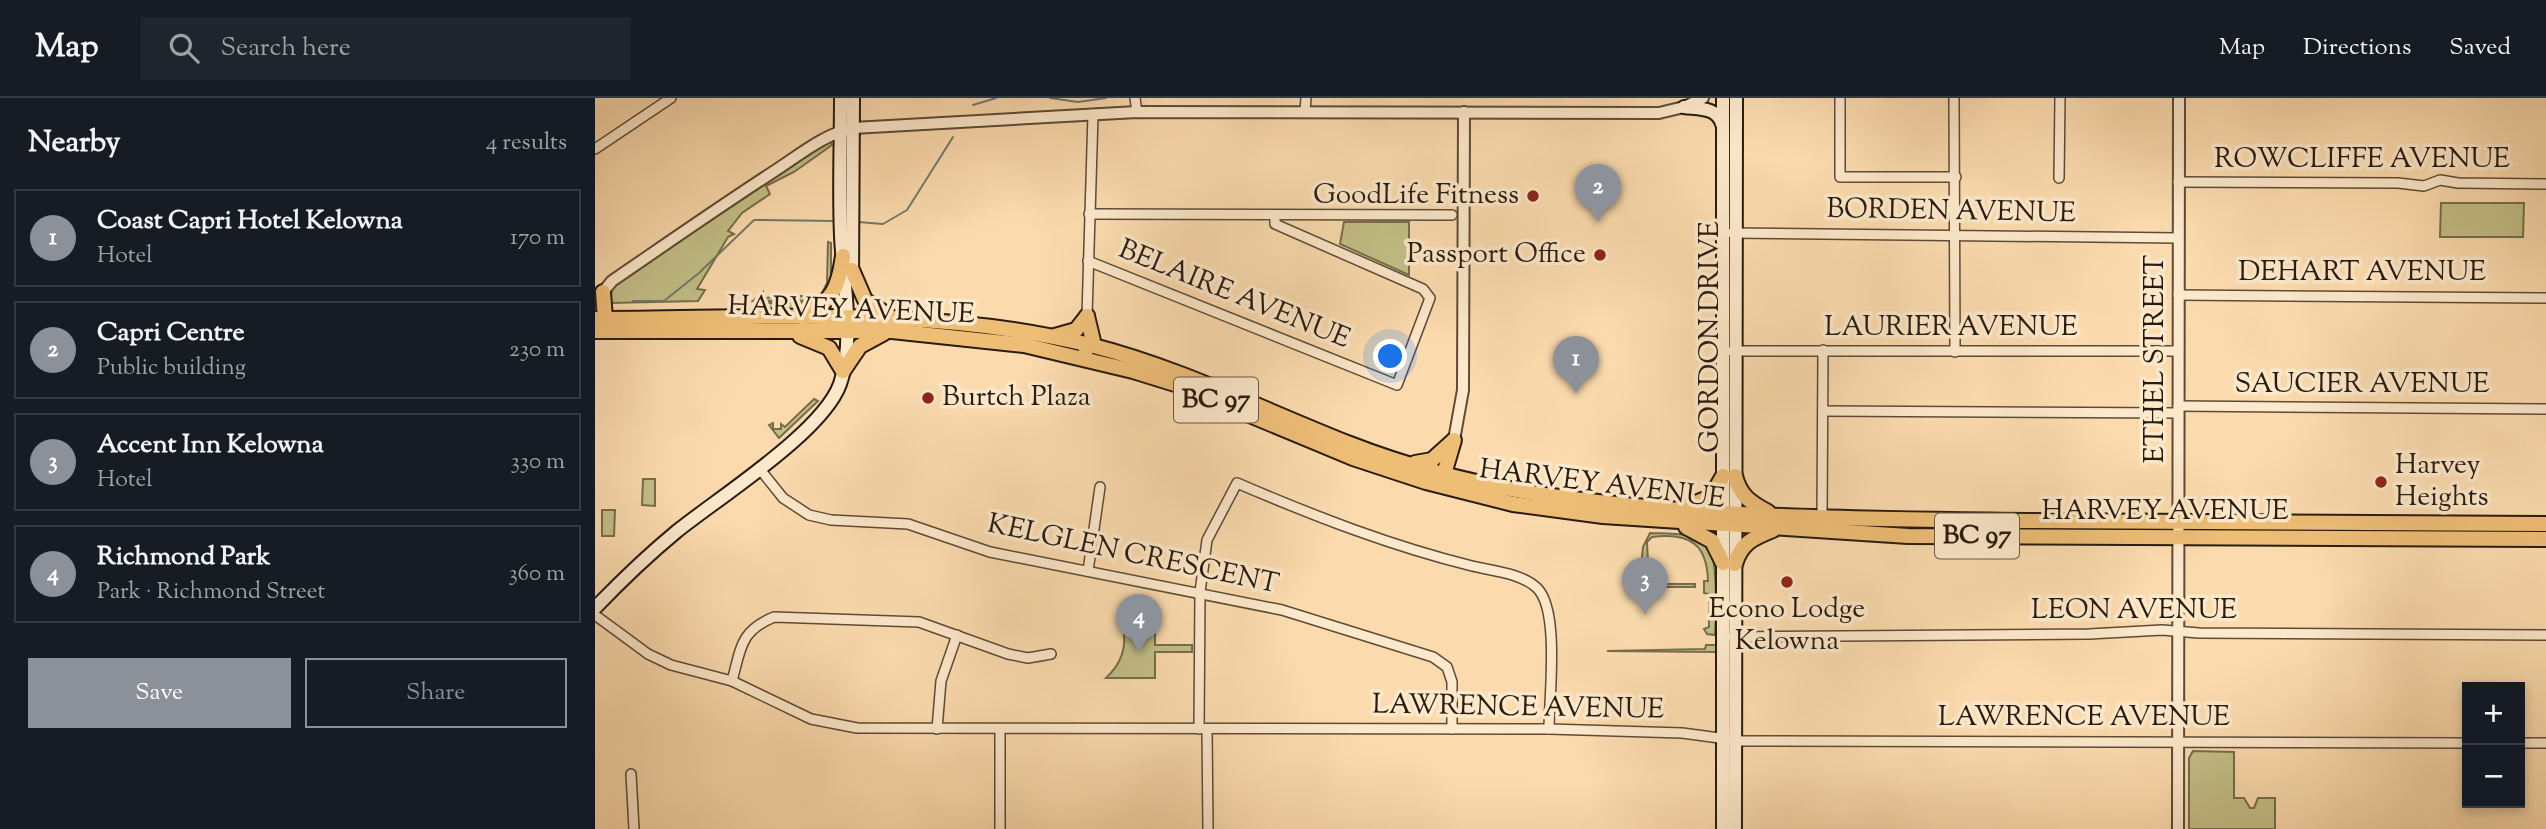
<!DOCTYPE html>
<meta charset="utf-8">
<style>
:root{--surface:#171b24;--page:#20242c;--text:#f1f3f6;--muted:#9ea1a6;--line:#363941;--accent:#8c9099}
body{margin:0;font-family:"Sorts Mill Goudy",serif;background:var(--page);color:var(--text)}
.controls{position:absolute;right:21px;bottom:21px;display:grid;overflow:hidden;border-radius:0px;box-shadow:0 4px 10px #0003}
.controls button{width:63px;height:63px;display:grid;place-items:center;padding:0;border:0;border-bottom:2px solid var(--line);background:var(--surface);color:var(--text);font:35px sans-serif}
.you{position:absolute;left:796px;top:259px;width:24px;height:24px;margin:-18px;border:5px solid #fff;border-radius:50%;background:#1a73e8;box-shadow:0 0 0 10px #1a73e833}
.badge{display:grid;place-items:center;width:46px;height:46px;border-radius:50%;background:var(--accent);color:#fff;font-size:23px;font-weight:700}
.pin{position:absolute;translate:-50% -58px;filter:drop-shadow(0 2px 4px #0008)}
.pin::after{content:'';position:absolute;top:37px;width:24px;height:21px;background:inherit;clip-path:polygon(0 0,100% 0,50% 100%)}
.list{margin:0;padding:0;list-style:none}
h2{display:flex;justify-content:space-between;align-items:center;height:91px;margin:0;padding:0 28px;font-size:30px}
h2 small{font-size:23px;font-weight:400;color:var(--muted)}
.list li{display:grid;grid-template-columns:46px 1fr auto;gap:21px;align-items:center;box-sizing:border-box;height:98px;margin:0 14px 14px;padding:0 14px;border:2px solid var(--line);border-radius:0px}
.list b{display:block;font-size:26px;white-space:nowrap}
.list p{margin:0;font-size:23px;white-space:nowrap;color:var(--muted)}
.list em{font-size:23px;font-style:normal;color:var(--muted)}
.actions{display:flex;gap:14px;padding:21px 28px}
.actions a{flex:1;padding:16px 0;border:2px solid var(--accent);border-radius:0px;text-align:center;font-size:24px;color:var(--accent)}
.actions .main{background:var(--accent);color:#fff}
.icon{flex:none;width:38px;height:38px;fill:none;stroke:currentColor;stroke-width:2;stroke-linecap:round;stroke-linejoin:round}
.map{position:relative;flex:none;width:1951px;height:731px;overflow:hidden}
header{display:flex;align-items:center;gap:42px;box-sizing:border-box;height:98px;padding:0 35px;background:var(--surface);border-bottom:2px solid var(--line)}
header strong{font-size:33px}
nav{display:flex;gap:38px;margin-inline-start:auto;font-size:24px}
.search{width:490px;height:63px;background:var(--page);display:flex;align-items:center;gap:18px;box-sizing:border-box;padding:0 24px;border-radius:0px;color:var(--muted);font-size:26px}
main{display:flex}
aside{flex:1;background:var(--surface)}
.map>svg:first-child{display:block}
.green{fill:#c3bf87;stroke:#766d4b;stroke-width:2}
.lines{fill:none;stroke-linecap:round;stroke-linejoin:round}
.stream{stroke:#6f7b6f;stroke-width:2}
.minor-casing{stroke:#5d4b37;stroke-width:12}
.tertiary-casing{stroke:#5d4b37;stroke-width:14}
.secondary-casing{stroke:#281b0f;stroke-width:16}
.trunk-casing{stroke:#281b0f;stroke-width:18}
.minor{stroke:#fce8ca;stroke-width:9}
.tertiary{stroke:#fce8ca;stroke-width:10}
.secondary{stroke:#fce8ca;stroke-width:12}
.trunk{stroke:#eebe77;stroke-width:14}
.poi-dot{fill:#8f2418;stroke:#fce8ca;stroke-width:2.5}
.labels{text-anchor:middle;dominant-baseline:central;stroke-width:7;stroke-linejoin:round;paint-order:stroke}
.shield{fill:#fce8ca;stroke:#685847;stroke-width:2}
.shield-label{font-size:26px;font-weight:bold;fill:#281b0f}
.street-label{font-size:28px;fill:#281b0f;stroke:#fce8ca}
.poi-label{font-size:28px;fill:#281b0f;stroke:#fce8ca;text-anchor:end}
</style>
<header>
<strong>Map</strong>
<div class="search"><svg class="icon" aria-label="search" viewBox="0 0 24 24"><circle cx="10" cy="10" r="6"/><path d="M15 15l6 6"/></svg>Search here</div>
<nav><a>Map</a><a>Directions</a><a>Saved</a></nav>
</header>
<main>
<aside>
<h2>Nearby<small>4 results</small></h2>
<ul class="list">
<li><span class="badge">1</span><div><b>Coast Capri Hotel Kelowna</b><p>Hotel</p></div><em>170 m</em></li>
<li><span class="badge">2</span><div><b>Capri Centre</b><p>Public building</p></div><em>230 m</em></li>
<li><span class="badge">3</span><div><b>Accent Inn Kelowna</b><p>Hotel</p></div><em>330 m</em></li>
<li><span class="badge">4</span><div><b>Richmond Park</b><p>Park · Richmond Street</p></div><em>360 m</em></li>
</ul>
<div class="actions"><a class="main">Save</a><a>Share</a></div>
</aside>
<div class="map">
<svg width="1951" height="731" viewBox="0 0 1951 731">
<rect width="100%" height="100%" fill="#fbdbae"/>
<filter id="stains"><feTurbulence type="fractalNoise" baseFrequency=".00286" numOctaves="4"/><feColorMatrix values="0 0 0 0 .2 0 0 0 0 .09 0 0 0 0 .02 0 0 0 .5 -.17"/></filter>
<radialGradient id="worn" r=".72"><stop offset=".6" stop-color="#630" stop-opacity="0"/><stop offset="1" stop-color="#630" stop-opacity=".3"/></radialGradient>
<!-- green -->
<g class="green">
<path d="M235,43L237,47L199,74L171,88L175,96L147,115L133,133L139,136L133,139L102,191L110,192L103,203L15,205L17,188Z"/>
<path d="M1846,105H1929L1928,139H1845Z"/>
<path d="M749,124H814V177L745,146Z"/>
<path d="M233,144L236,145V183L225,203H158L168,194V200L226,197L232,185Z"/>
<path d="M159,205H222C206,215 176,212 159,205Z"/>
<path d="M219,301L223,303L184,340L174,327L178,325V331H186V326L190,329Z"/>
<path d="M48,381H60V408L47,407Z"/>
<path d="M7,412H20L19,438H7Z"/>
<path d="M1055,435C1070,436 1103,434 1113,447C1123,459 1121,517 1120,537L1112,536L1109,531L1114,529V496L1109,495V483H1113C1112,448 1097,434 1057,439L1052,444L1053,465L1049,466L1046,470L1048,449Z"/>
<path d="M1046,482L1049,486H1100V489H1052V495L1047,490Z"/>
<path d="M528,527L560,536V547H597V554H560V580H511C527,565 532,549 528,527Z"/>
<path d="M1111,547H1121V554L1012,553L1110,551Z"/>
<path d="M1598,653L1639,654V700H1649L1655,710H1659L1663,700H1680V731H1594V660Z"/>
</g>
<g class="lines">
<!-- stream -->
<g class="stream">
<path d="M455,0L483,4L511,0"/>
<path d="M378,7L401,0"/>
<path d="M263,124L288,126L312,112L358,39"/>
<path d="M38,203H69L104,175L159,122L240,123"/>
</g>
<!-- minor casing -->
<g class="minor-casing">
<g id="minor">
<path d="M540,0L542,14"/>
<path d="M1245,0V79H1361"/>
<path d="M1359,0L1360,254"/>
<path d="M710,13L711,0"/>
<path d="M0,51L76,0"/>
<path d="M1464,80L1465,0"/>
<path d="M1583,84L1803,85L1829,88L1845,82L1863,85L1951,86"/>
<path d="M494,116L857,117"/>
<path d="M1137,135L1583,140"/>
<path d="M493,163L802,287L835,200L828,191L680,126V118"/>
<path d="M1583,197L1951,200"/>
<path d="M492,218L498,16"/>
<path d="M1137,253H1583"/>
<path d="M1583,308L1951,311"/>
<path d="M1228,313L1583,315"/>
<path d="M164,370L188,400L214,417L236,422L313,426L395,454L687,512L838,559L852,569L857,584V631"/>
<path d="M1227,421L1228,252"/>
<path d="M493,473L505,389"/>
<path d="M0,517L53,556L76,567L137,583L216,621L262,630L954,631L1087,635L1147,643L1872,645"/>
<path d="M1138,539L1494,536L1567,532L1604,535L1951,537"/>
<path d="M137,583C146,550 145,533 179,519L324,524L413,556L433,560L456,556"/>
<path d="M342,631L346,583L362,537"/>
<path d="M405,631V731"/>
<path d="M604,631L605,494L612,442L642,385C719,418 796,448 877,468C898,473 926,475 942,490C965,512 954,600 954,631"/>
<path d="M612,631L613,731"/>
<path d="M1925,645H1951"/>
<path d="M36,676L39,731"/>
</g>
</g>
<!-- tertiary casing -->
<g class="tertiary-casing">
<g id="tertiary">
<path d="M8,194L17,183C71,146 124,109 178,74C203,58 229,36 258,30L542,14L1064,15L1089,9L1108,0"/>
<path d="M859,342L868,292L869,14"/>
<path d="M1583,731L1584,0"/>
</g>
</g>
<!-- secondary casing -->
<g class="secondary-casing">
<g id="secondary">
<path d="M1089,9C1104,11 1122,9 1127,26"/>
<path d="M257,182L258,0"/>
<path d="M0,510C26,483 52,458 81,434C123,400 228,334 245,286C260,244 248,182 246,138C244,92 246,46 246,0"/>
<path d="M1128,731V0"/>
<path d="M1140,731L1141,0"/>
</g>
</g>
<!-- trunk casing -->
<g class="trunk-casing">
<g id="trunk">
<path d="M257,172L270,202L297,220"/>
<path d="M209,220C238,200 243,192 248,158"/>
<path d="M0,221C165,221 334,207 495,247C586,270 668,312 755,346C819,371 889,388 957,398C1115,421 1275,421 1434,423C1606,424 1779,425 1951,426"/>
<path d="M6,226L10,221L8,194"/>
<path d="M0,233H297L429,247L538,273L580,286L758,360L831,384L918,406L1008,418L1313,438L1951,441"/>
<path d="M205,238L234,250L248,273"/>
<path d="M460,238L481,232L492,218"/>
<path d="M491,252L498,243L492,218"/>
<path d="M248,273L265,248L289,235"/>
<path d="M820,365L837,362L858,343"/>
<path d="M1140,378C1145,398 1156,405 1173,414"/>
<path d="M843,381L849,376L859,342"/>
<path d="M1095,407L1116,399L1128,378"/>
<path d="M1091,429L1117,443L1128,465"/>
<path d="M1140,466C1146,445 1158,440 1178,432"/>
</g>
</g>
<!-- minor -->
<use href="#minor" class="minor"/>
<!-- tertiary -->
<use href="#tertiary" class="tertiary"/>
<!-- secondary -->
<use href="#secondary" class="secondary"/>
<!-- trunk -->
<use href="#trunk" class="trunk"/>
</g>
<!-- markers -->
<g class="poi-dot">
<circle cx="938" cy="98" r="7"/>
<circle cx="1005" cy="157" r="7"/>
<circle cx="333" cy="300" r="7"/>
<circle cx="1786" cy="384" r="7"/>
<circle cx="1192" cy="484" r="7"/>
</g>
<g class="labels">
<!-- shield labels -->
<g class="shield">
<rect x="579" y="279.5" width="84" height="45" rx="5"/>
<rect x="1340" y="415.5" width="84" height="45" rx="5"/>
</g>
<g class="shield-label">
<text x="621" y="302">BC 97</text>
<text x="1382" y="438">BC 97</text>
</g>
<!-- street labels -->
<g class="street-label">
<text x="1767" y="62">ROWCLIFFE AVENUE</text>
<text transform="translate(1356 114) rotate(1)">BORDEN AVENUE</text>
<text x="1767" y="175">DEHART AVENUE</text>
<text transform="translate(639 197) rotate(22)">BELAIRE AVENUE</text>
<text transform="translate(256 213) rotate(2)">HARVEY AVENUE</text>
<text x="1356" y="230">LAURIER AVENUE</text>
<text transform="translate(1116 239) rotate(-90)">GORDON DRIVE</text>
<text transform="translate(1561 261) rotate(-90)">ETHEL STREET</text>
<text x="1767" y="287">SAUCIER AVENUE</text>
<text transform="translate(1007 387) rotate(7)">HARVEY AVENUE</text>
<text x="1570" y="414">HARVEY AVENUE</text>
<text transform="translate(538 457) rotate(12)">KELGLEN CRESCENT</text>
<text x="1539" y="513">LEON AVENUE</text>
<text transform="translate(923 610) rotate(1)">LAWRENCE AVENUE</text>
<text x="1489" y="620">LAWRENCE AVENUE</text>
</g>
<!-- poi labels -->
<g class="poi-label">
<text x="924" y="98">GoodLife Fitness</text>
<text x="991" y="157">Passport Office</text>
<text x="347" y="300" text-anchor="start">Burtch Plaza</text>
<text x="1800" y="368" text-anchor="start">Harvey<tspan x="1800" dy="32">Heights</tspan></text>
<text x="1192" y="512" text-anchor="middle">Econo Lodge<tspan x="1192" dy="32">Kelowna</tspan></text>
</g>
</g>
<rect width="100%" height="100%" filter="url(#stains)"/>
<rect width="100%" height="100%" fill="url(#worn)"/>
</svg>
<div class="controls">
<button>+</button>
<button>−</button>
</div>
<div class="you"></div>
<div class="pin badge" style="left:981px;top:296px">1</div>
<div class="pin badge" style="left:1003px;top:124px">2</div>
<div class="pin badge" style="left:1050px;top:517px">3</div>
<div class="pin badge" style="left:544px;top:554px">4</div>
</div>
</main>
